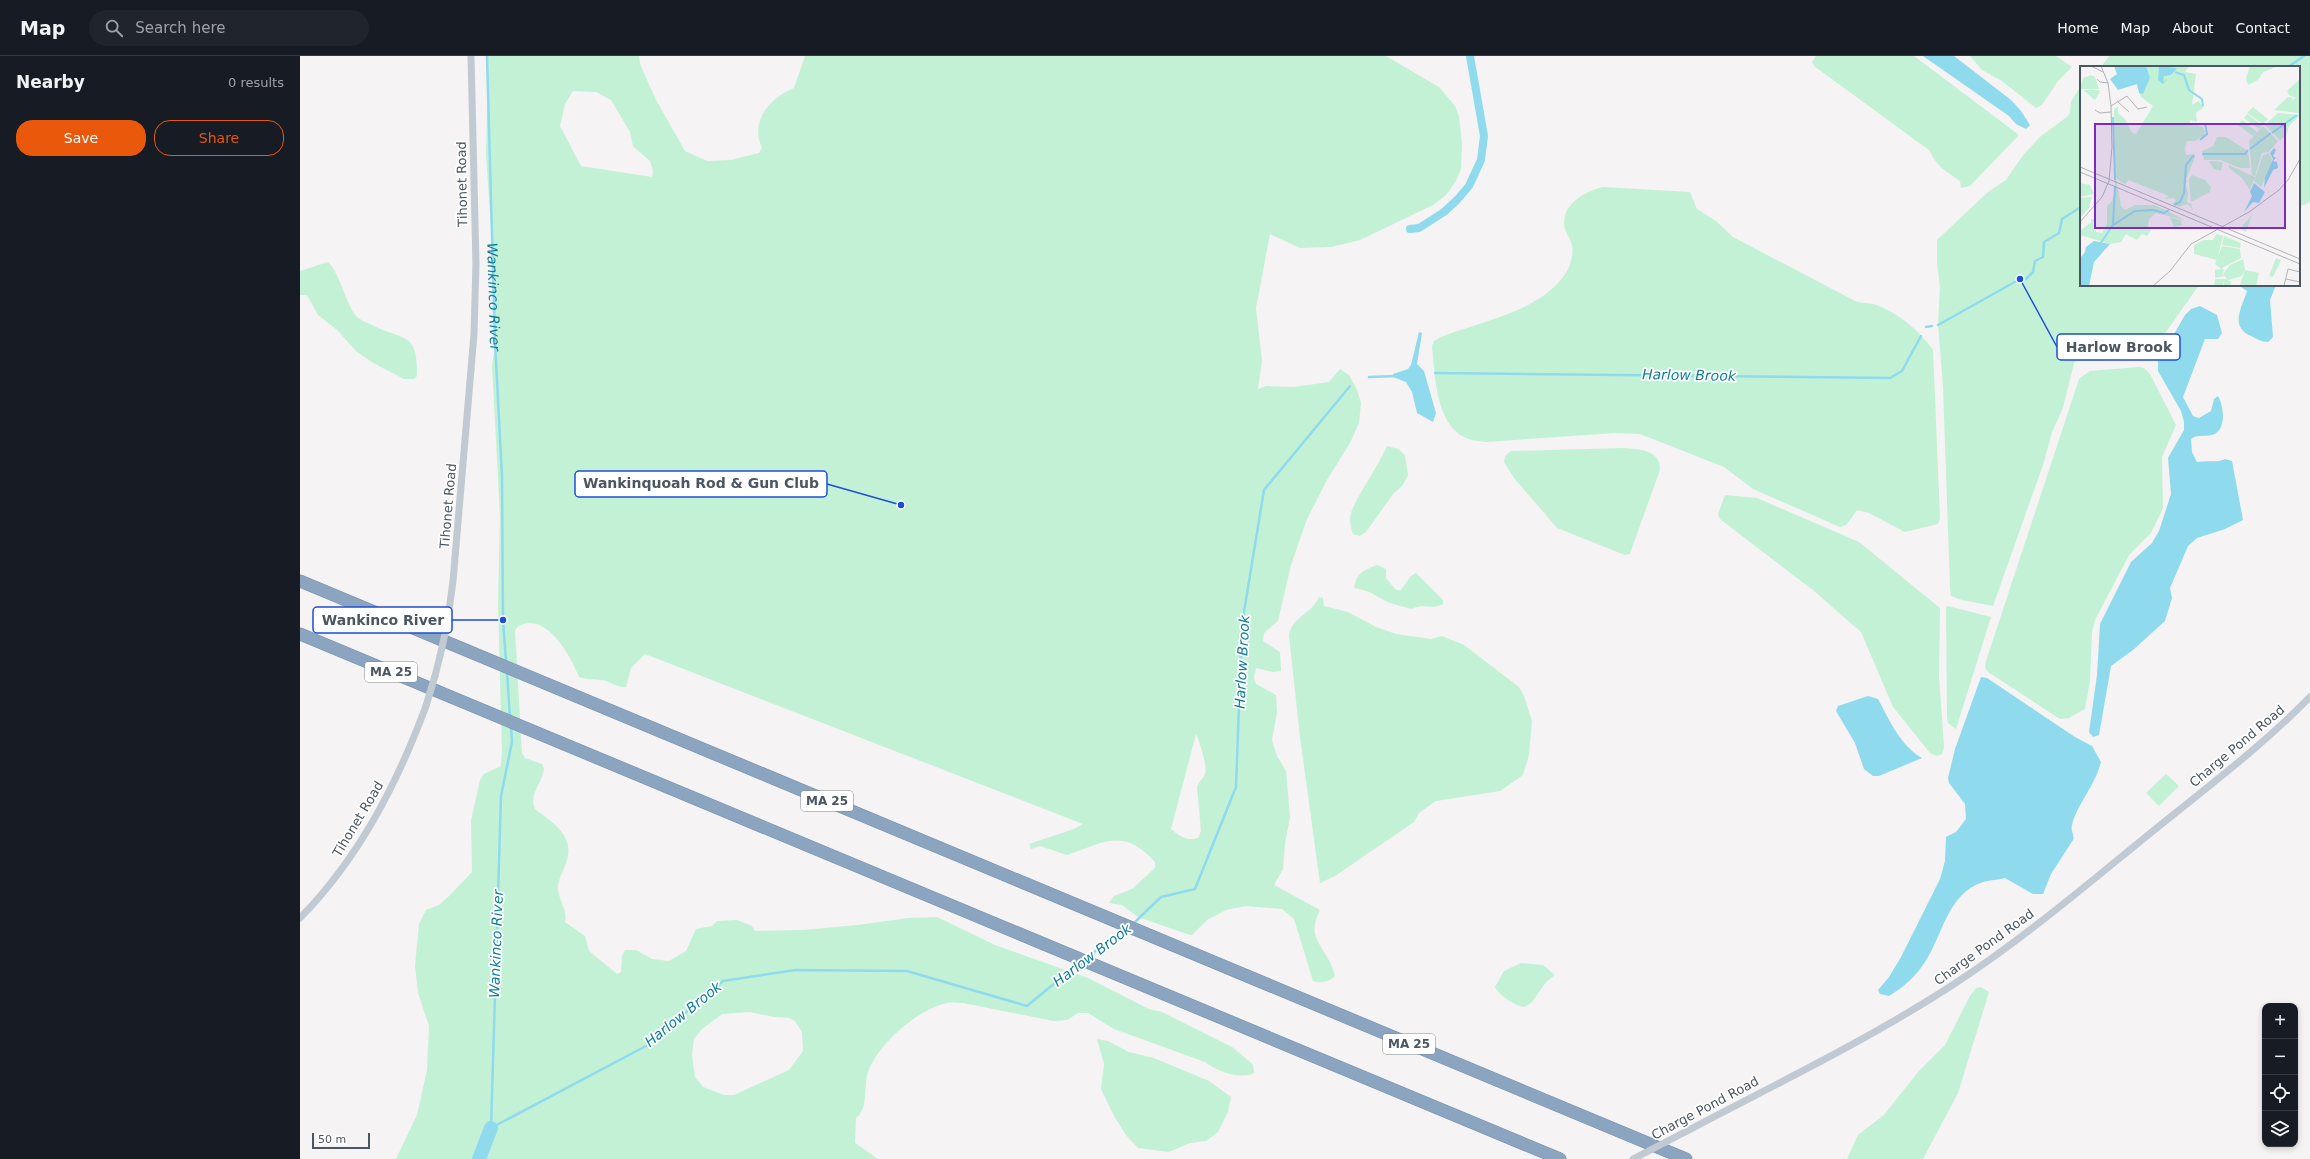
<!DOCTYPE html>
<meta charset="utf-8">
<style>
:root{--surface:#171b24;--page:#20242c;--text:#f1f3f6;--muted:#9ea1a6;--line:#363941;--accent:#ea580c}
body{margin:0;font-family:"DejaVu Sans",sans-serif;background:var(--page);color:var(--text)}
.controls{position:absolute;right:12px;bottom:12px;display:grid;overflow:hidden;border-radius:8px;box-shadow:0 2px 6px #0003}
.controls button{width:36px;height:36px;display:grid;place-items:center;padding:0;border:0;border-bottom:1px solid var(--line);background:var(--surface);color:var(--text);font:20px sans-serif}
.scale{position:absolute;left:12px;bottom:10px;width:58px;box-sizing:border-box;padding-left:4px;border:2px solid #4a5661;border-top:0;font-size:11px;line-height:14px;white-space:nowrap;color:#4a5661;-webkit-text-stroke:3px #fff;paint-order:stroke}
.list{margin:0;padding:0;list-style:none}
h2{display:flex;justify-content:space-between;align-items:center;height:52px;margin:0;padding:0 16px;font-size:17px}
h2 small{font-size:13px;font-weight:400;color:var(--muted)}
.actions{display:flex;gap:8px;padding:12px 16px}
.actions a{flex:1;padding:9px 0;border:1px solid var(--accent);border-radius:16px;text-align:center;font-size:14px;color:var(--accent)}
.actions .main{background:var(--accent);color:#fff}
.icon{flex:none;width:22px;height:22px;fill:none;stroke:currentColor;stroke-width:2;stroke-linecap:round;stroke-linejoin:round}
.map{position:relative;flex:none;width:2010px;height:1103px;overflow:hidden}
header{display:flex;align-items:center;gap:24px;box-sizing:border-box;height:56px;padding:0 20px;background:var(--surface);border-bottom:1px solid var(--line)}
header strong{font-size:19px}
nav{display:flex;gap:22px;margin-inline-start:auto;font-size:14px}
.search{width:280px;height:36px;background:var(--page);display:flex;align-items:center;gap:10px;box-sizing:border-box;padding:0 14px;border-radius:22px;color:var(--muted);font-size:15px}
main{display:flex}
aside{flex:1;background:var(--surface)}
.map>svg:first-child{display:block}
.green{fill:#c3f1d5;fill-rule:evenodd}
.water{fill:#90daee}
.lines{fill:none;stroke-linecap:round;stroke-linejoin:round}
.stream{stroke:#90daee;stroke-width:2.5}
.canal{stroke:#90daee;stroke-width:8}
.river{stroke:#90daee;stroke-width:14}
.motorway-casing{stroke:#7690ad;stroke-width:13}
.minor{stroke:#c1cad2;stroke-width:7}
.motorway{stroke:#8ba5c1;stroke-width:12}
.minor-bridge{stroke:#c1cad2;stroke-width:7}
.labels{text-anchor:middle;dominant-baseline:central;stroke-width:3.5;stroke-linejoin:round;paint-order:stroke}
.shield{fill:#fff;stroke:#808990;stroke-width:1}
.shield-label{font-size:12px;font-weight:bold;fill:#4a5661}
.street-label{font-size:13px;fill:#4a5661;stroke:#fff}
.water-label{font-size:14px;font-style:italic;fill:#0c7c9b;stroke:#fff}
.inset-river{fill:none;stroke:#90daee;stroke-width:2}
.inset-road{fill:none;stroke:#b1b4b9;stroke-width:1}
.view{fill:#7b2cbf;fill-opacity:0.15;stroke:#7b2cbf;stroke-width:2}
.inset-edge{fill:none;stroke:#4a5661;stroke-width:2}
.leader{fill:none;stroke:#1d4ed8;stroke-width:1.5}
.callout-dot{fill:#1d4ed8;stroke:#fff;stroke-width:1.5}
.callout{fill:#fff;stroke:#1d4ed8;stroke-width:1.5}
.callout-label{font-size:14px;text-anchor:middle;font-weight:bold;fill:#4a5661}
</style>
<header>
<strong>Map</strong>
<div class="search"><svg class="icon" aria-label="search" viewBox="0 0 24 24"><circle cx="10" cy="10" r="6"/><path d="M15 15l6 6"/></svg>Search here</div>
<nav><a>Home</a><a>Map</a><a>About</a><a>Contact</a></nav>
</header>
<main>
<aside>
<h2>Nearby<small>0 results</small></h2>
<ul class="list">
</ul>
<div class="actions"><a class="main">Save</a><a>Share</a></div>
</aside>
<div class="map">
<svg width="2010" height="1103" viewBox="0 0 2010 1103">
<rect width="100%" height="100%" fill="#f5f3f3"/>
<!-- green -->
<g class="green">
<path d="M188,0H339L340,8L356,44L385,95L407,105L431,104L459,97L462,92C449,65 471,41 494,32L505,0H1086L1139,31L1155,50L1159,60L1162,87L1161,113L1156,125L1146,139L1133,149L1060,184L1031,191L1000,192L970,178L956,252L962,305L958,333L966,330L994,331L1029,326L1040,313L1049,319L1057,334L1061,347L1059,367L1050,387L1027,424L1007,463L991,509L978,565L964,577L963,585L980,596L981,615L973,616L956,612L954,621L956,628L976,639L977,656L972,684L977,700L986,715L990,761L985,788L983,813L974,829L1020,854C1017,861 1013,870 1015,878C1019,892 1031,902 1035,920C1031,925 1020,928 1013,925L994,863L982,853L946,850L926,854L907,864L892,879L887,878L838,861L822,849L809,847L814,840L832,833L855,812V806C824,771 804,786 767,799L740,790L731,793L729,788L774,773L783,768L345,598L331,612L326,631C317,632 310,625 302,624C293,623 287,624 279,621C272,603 252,565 228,567C222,568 217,570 215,575L222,697L225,702L242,708L244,712C243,727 228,738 235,753C253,767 276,780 266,807C263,816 258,823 258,833C259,845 268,855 265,866L285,880L289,895L317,918L321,916L322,900L325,894H336L352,903L369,905L386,895L396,873L412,870L417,865L437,864L452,870L455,875L503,874L558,869L608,862L637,861L695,889L788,922L849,953L862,956L932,991L949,1005L953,1009L954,1017C939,1024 917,1015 905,1006L814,973L788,957H778L767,964L754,965L663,947C658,947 652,946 647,947C618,953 578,988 568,1016C563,1030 569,1053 556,1062L555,1087L578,1103H96L117,1059L127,1014L129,970L118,937L115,910L119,868L126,854L139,849L149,840L172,816L171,765L180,724L184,718L201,710L202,696L198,547L200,460L192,309L196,286L193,200L186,99ZM273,35L296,36L311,44L330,76L333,90L350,105L353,115L352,121L281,110L260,70L265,48ZM896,678C899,684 908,711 905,718C903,723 899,725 897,731L901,775L898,782C886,785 881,781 871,773ZM450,956L474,961L489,962L495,965L502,976L503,995L489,1014L434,1039H424L403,1031L395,1021L392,999L394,983L402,973L422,958Z"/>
<path d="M1516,0H1614L1719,79L1670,130L1661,132L1660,125C1647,116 1636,110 1629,94L1514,10L1512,6Z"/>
<path d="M1670,0H1756L1772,11L1758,25L1742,49L1736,52L1702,25L1682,14Z"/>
<path d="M1809,0H2010V146L1999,151V11H1801Z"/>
<path d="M1781,29V229H1899L1866,276L1844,300L1815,295L1805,305H1776L1774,307L1763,352L1752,376L1744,406L1693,550L1662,544L1651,540L1650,531L1643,331L1638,268L1640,232L1637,206V184L1688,136L1706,124L1724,98L1741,80L1767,61L1770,57L1771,46Z"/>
<path d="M1303,131L1390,136L1397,153L1416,165L1433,181L1557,246C1564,247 1573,247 1579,250C1599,258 1621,276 1633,294L1640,462L1638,468L1605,476L1569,457L1557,454L1546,469L1540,471L1453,433L1424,411L1340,378L1315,377L1186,386C1176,385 1167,384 1159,378C1135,360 1135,317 1132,290L1134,285C1145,278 1158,275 1170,271C1203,260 1242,249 1263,221C1270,213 1275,197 1271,186C1269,180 1264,175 1264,167C1264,146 1287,135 1303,131Z"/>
<path d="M28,206C42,221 44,245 57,261C60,264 66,266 70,268C103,286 118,273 117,320L114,323H104L75,308L57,296L37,274L18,259L7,239H0V215Z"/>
<path d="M1839,311L1844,312L1850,318L1876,369L1862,401L1863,452L1851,477L1829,499L1795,564L1792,576L1790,625L1785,653L1769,662L1760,663L1688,616L1685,612L1686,605L1779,323L1790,315Z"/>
<path d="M1087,390L1098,393L1105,399L1108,419L1103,429L1093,438L1066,476L1060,480L1053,478C1050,470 1049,462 1052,454C1062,432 1077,412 1087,390Z"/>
<path d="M1323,392C1339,393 1361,394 1360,414L1333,489L1330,498L1325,499L1257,472L1214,422L1204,406L1205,400L1211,395Z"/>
<path d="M1425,439L1457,442L1559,486L1640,552L1639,620L1644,691L1642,698L1637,700L1630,697L1593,651L1561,576L1514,535L1420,463L1418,458Z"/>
<path d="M1077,509L1086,513V522L1096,534H1101L1111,520L1116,517L1143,544V548C1134,554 1122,547 1112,553C1108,552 1088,547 1086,545C1072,538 1071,535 1054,532C1057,516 1063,515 1077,509Z"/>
<path d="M1019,541L1023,542L1024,550L1048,556L1076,571L1096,578L1131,583L1142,580L1164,589L1219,631L1224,640L1232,665L1229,699L1223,719L1200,735L1136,745L1119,757L1114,766L1035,820L1020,827L1000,681L989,580C991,561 1012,558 1019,541Z"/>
<path d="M1648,550L1691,561L1656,673L1648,667L1647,661L1646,551Z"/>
<path d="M1866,718L1879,730L1859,750L1846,737Z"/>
<path d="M1221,907L1243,909L1255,919L1246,926L1232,946L1225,951C1215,950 1200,940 1195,931L1204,915Z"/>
<path d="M1681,931L1689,936L1658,1037L1623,1103H1547L1558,1079L1584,1059L1618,1016L1645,989L1670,940L1676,932Z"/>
<path d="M797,983L808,985L829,996L854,1002L909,1025L931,1041L928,1056L918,1076L906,1085L890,1087L869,1096L838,1092L826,1079L814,1060L801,1033L804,1008Z"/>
</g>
<!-- water -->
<g class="water">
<path d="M1623,0H1654L1711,44L1721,55L1730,69L1726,73L1716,68L1709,60Z"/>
<path d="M1938,229H1976L1970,244L1973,281L1968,286C1962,286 1957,283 1953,281C1929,271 1941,254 1947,235Z"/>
<path d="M1900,250L1917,259L1922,277L1918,283H1905L1883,341L1893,360L1899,362L1911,355L1914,343L1918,340C1924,350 1927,375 1912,379C1905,381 1897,378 1891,383L1892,396L1897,406C1907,404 1917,407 1925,403L1932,405L1943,464L1925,473L1897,482L1888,490L1870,532L1872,542L1865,565L1833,594L1811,610L1799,679L1793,681L1789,676L1797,619L1800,568L1831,506L1852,487L1859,475L1871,438L1868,402L1884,374V366L1881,355L1858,315V306L1885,259L1891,253Z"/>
<path d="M1119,276L1122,277L1117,308L1124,315L1136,357L1133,366L1117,357L1112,336L1106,326L1093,321V318L1108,313L1111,309Z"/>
<path d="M1681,621L1687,622L1775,681L1792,690L1801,706C1795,730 1777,748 1772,769C1770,775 1775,778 1773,784L1751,818L1743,838H1733L1705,822C1698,824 1690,824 1683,826C1647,838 1643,879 1625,906C1615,921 1604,931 1589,940L1580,938L1578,934L1589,921L1601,901L1640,823L1645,805L1646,781L1656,776L1666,763L1665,748L1649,727L1648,722L1655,693Z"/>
<path d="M1568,640L1578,643C1590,665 1600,689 1622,702L1579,720H1573L1564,713L1555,687L1536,655L1538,650Z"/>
</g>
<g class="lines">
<!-- stream -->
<g class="stream">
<path id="s1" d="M187,0L195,286L202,420L203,564L206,606"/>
<path d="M1988,11L2004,0"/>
<path d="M1638,269L1720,223H1726L1733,216L1735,205L1743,201L1744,186L1759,177L1762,163L1781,151"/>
<path d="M1626,271L1632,270"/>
<path d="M1135,317L1590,322L1602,315L1621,280"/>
<path d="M1069,321L1096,320"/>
<path d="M207,615L210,662"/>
<path d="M211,671L212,686L201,740L191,1072L346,990L423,925L495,914L607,915L727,950L779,907"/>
<path d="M833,868L861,841L895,833L936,731L942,568L964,434L1050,330"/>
<path d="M786,902L825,873"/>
</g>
<!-- canal -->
<path class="canal" d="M1110,173L1119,172L1144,156L1157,144L1169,130L1181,104L1184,80L1170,0"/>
<!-- river -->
<path class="river" d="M179,1103L191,1072"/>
<!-- motorway casing -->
<g class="motorway-casing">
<g id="motorway">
<path d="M0,525L1386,1103"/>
<path d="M0,578L1260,1103"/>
</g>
</g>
<!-- minor -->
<g class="minor">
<path d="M147,569L153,525L174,278L176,208L171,0"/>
<path d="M135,620L140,600"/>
<path d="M0,862C59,802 97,728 126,650"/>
<path d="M1385,1076C1474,1029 1566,985 1651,930C1724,883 1791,825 1858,771C1910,729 1963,689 2010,641"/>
</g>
<!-- motorway -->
<use href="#motorway" class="motorway"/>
<!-- minor-bridge -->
<g class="minor-bridge">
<path d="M140,600L147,569"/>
<path d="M126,650L135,620"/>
<path d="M1333,1103L1385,1076"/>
</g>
</g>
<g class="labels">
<!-- shield labels -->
<g class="shield">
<rect x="65" y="606" width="52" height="20" rx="3"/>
<rect x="501" y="735" width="52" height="20" rx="3"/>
<rect x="1083" y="978" width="52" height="20" rx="3"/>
</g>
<g class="shield-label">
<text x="91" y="616">MA 25</text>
<text x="527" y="745">MA 25</text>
<text x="1109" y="988">MA 25</text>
</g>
<!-- street labels -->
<g class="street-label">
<text transform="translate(162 128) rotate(-91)">Tihonet Road</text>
<text transform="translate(148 450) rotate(-85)">Tihonet Road</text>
<text transform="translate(1937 690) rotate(-40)">Charge Pond Road</text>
<text transform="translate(58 763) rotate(-59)">Tihonet Road</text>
<text transform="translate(1684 891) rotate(-36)">Charge Pond Road</text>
<text transform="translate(1405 1052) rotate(-28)">Charge Pond Road</text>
</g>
<!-- water labels -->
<g class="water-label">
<text stroke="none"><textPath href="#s1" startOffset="241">Wankinco River</textPath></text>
<text transform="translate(1389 319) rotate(1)">Harlow Brook</text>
<text transform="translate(942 606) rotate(-87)">Harlow Brook</text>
<text transform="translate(196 888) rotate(-88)">Wankinco River</text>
<text transform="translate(792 899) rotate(-37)">Harlow Brook</text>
<text transform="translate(383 958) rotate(-39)">Harlow Brook</text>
</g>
</g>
<!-- overview -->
<g transform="translate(1780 10)">
<rect width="220" height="220" fill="#f5f3f3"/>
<path d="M42,0H109L105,6L116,8L112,39L118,35L124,41L116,47L117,56L110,54V57L123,61L125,69L115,75H107L105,82L106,89L114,88L115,91L106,113L108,116H105L108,127L107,136L111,138L113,145L108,138L99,141L92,138L96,135L94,132L84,133L89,130L48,114L46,118L42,117L36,112L41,140L45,144L55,139H75L105,154L76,147L69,153L68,160L71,164L67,170L62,168L57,174L46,168L41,176L30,178L0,169V165L11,156V153H16L13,157L16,166L22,167L27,157V140L32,135L35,124L34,43L38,41V47L45,53L52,67L56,68L73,40L61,31L56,17ZM170,0H199L183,6L178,14L168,19L166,13ZM11,9L15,11L19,23H0L3,12ZM219,14L220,35L217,33L220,35V47L194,44L208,31L213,32L211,35L216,32L209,29L207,25ZM3,24H18L20,25L15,34ZM173,41L188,53L183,58L167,47ZM198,47L220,49L209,60L206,70L200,74L185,59ZM167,48L182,59L179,63L164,52ZM162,54L177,66L173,70L158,59ZM183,60L198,75L189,86L182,87L175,110L172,109L169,75ZM137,71H146L168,85L170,102H160L141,94H124L122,85L133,80ZM189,87L192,93L191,101L181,121L174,115L183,89ZM131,95L143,96L141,105L134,103L129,96ZM149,99L175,111L170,124L162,112L149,102ZM112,109L125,114L131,121L130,126L111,136L109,113ZM0,117L10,119L14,128L0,131ZM12,131L9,142L0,152V132ZM173,146L166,166L160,163L170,151ZM90,151L101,154L102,159L94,161ZM136,168L143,170L137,194L114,188V179L124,174H133ZM144,170L161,177L160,182L142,179ZM142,180L160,183L161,192L142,202L144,204L142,209H144L143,208L150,199L163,193L165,204L179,207L176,220L160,219L165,204L162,210L148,214L151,216L150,220H144V215L143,220H134L135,213H147L145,210L135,212V204L141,203L135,198ZM196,192L201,194L193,211L189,210Z" fill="#c3f1d5"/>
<path d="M34,0H66L70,12L63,28L59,27L57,18L38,24L30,13L37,8ZM79,0L97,2L91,9L84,10L83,16L87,13L83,18L78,14ZM194,82L196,84L193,90L196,92L193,95L197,96L198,102L193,104L184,122L185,112L193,93L190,87ZM174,117L185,126L179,137L173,136L164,146L172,130L170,126ZM14,175L30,178L14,196L9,220H0L1,191L5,186L6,181Z" fill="#90daee"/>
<path class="inset-river" d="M95,6L104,9L109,24L122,33L123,40M33,51L35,114M192,67L217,49M120,74L127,68L125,57M170,83L191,67M122,88H165L168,84M35,121L33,159L55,145L73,144L84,147L89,144M94,139L100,136L104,127L106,99L114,89M20,178L33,159"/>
<path class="inset-road" d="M11,0L23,6M21,0L28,17L31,40M17,13L20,16L28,17M38,36L49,46M15,44L20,47L31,46M0,101L220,193M0,106L220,198M0,156L22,131L29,115L32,81L31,40L47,30L58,43L67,41M206,213L220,216M73,220L90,205L111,178L169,146L199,124L208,114L220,93M204,220L208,203L220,206"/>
<path class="view" d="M15,58H205V162H15Z"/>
<rect width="220" height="220" class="inset-edge"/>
</g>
<!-- callouts -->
<path class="leader" d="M1720 223L1757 291M601 449L527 428M203 564L152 564"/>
<g class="callout-dot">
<circle cx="1720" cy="223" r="4"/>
<circle cx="601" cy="449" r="4"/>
<circle cx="203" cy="564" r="4"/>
</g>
<g class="callout">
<rect x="1757" y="278" width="123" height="26" rx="4"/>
<rect x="275" y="415" width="252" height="26" rx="4"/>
<rect x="13" y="551" width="139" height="26" rx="4"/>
</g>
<g class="callout-label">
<text x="1819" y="296">Harlow Brook</text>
<text x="401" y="432">Wankinquoah Rod &amp; Gun Club</text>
<text x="83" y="569">Wankinco River</text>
</g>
</svg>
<div class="controls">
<button>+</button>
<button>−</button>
<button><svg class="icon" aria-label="locate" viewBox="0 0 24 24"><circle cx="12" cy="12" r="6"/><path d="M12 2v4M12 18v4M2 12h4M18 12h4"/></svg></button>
<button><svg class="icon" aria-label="layers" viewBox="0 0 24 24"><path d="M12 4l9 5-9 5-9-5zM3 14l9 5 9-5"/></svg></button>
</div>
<div class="scale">50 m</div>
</div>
</main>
